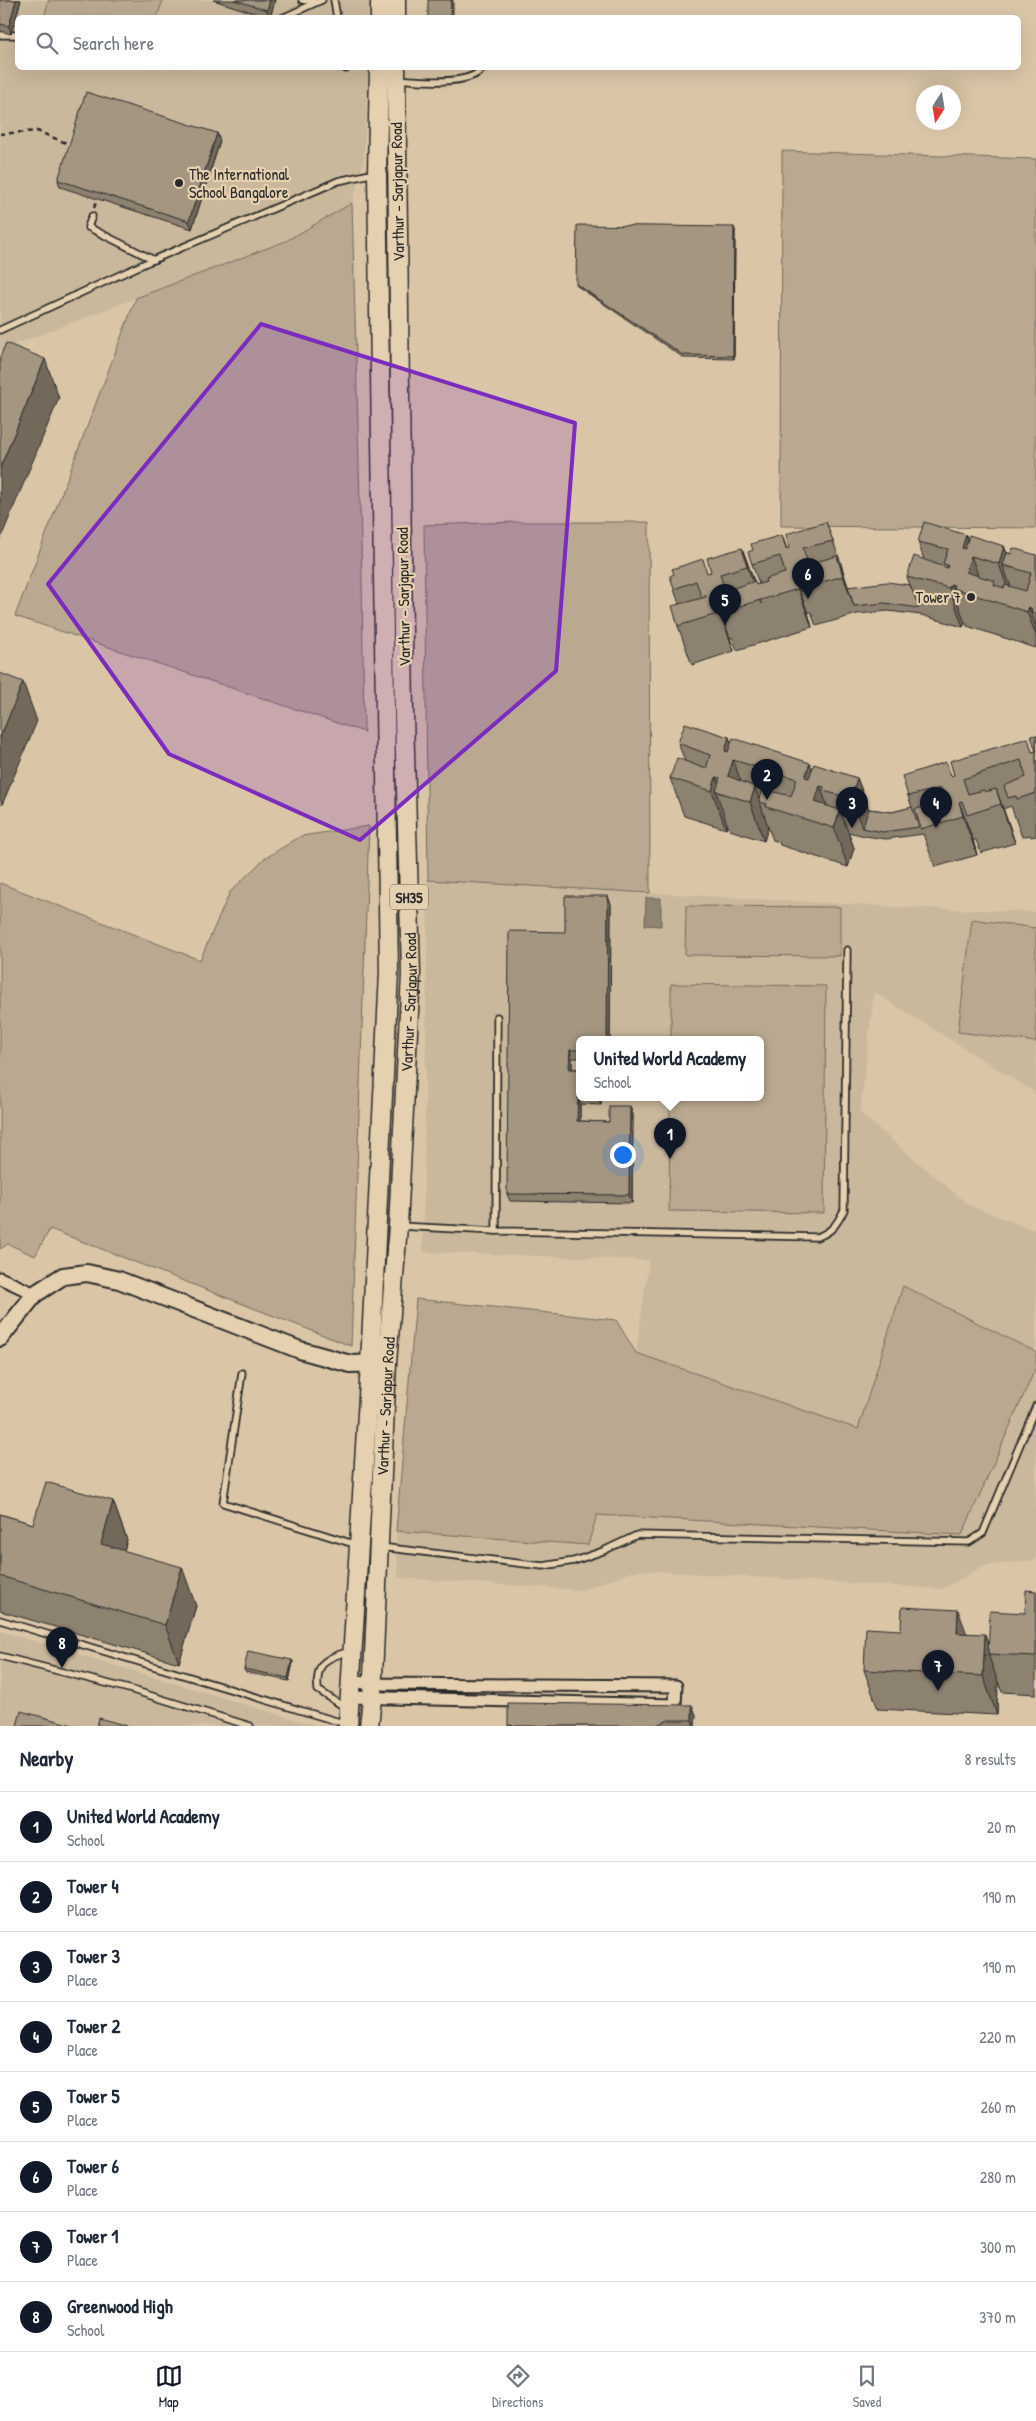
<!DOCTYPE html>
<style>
:root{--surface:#fff;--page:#f2f2f3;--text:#1f2937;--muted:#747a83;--line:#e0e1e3;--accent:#111827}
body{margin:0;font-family:"Patrick Hand",sans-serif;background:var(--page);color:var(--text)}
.compass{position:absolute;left:916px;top:85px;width:45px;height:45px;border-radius:50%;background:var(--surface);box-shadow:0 5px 20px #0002;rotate:192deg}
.you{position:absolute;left:622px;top:1154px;width:18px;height:18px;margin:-12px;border:4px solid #fff;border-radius:50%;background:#1a73e8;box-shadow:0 0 0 8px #1a73e833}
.badge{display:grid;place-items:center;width:32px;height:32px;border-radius:50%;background:var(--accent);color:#fff;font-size:16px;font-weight:700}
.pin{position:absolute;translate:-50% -41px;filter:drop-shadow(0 1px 2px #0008)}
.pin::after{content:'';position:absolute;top:26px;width:18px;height:15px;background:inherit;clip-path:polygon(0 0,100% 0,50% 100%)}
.popup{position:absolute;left:576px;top:1036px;width:188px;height:65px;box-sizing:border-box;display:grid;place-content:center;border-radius:8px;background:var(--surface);filter:drop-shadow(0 1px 4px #0005);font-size:16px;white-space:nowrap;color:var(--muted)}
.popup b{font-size:19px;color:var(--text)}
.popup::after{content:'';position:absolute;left:50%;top:100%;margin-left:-10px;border:10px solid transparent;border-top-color:var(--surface)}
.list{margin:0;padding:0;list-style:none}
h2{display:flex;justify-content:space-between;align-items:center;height:65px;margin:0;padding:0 20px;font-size:21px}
h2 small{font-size:16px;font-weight:400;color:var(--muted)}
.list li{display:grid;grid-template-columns:32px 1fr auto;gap:15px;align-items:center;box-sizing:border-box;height:70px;padding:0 20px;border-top:1px solid var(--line)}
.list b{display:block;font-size:19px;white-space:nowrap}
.list p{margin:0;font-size:16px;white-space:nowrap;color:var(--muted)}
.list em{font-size:16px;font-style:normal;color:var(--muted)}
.icon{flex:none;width:28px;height:28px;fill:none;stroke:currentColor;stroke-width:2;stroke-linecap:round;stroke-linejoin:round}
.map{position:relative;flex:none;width:1036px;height:1726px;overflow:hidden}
.search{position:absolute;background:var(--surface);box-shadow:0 5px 20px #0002;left:15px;right:15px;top:15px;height:55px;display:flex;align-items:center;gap:12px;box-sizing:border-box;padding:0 18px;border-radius:8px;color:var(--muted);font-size:19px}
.sheet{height:625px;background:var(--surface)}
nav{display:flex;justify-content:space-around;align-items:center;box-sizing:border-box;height:70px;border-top:1px solid var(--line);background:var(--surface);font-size:14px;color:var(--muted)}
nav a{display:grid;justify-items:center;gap:2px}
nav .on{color:var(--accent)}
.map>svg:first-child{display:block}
.built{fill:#cab89c;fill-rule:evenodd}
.green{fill:#baa990;stroke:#726a5e}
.water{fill:#8f8472;stroke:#676056}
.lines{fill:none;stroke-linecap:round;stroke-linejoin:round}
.lane-casing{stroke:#2b2b2b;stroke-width:9}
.street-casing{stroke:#2b2b2b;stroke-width:15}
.secondary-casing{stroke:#2b2b2b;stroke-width:20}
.primary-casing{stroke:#2b2b2b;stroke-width:21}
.path{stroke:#2b2b2b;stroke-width:2.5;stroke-dasharray:5 4;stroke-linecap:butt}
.lane{stroke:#e5d0af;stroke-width:5.5}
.street{stroke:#e5d0af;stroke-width:11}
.secondary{stroke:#e5d0af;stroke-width:16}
.primary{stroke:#e5d0af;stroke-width:18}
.wall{fill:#8d816f;stroke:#2b2b2b}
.shaded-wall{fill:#73695a;stroke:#2b2b2b}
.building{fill:#a49681;stroke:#2b2b2b}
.marked{fill:#7b2cbf;fill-opacity:0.2;stroke:#7b2cbf;stroke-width:4;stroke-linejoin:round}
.poi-dot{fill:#2b2b2b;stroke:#e5d0af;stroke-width:2}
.labels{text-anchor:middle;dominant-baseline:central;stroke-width:4.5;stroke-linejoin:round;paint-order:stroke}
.shield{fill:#e5d0af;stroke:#635c53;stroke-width:1}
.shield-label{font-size:15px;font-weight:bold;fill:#2b2b2b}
.poi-label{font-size:16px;fill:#2b2b2b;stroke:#e5d0af;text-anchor:start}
.street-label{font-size:16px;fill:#2b2b2b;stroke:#e5d0af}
</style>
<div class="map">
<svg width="1036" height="1726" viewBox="0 0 1036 1726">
<rect width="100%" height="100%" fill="#dac6a7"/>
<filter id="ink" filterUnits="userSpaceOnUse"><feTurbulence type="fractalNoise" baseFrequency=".02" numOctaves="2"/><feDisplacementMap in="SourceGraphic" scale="10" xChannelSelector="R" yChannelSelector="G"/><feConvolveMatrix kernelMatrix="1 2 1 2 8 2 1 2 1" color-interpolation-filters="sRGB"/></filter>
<g filter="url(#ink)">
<!-- built -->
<g class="built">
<path d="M0,0H371L370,17L18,18V68H368L364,162L352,203L286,241L0,350Z"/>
<path d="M428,880L897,907L1036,912V1093L874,992L860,1113L969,1205L1036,1231V1352L903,1286L858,1429L636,1353L649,1260L423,1252ZM580,1040H760V1098H580Z"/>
<path d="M1036,1367V1560L983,1566L943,1589L637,1570L582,1590L398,1578L396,1531L588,1545L597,1515L962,1535Z"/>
<path d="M0,1631L27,1639L317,1726H0Z"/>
</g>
<!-- green -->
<g class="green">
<path d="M49,0H163L157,17H44Z"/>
<path d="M782,151L1036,159V528L781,526Z"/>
<path d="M352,203L362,578L364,732L15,616L136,298L286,241Z"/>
<path d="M517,522H649L650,893L428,880L424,525Z"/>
<path d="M369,826L351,1346L50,1229L35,1256L8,1244L0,1249V883L200,960L230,892L264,859L301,836Z"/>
<path d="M686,906L840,907V956L685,955Z"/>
<path d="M972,919L1036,928V1042L958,1032Z"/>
<path d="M671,984L826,986L824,1213L669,1211L670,1098H760V1040H671Z"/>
<path d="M903,1286L1036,1352V1367L962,1535L597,1515L588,1545L396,1531L416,1299L616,1320L636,1353L858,1429Z"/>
</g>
<!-- water -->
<path class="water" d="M646,898H661V926L645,925Z"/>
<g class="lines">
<!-- lane casing -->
<g class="lane-casing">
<g id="lane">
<path d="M302,0L315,2"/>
<path d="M334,0L337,18"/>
<path d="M282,18L322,0"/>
<path d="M0,35H18"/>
<path d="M345,68L346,69"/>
<path d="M399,79C419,81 470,86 483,68"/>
<path d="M92,216L88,227L154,260"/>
<path d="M0,330L148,262L338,181L375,173"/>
<path d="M399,1226L496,1231L817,1237C832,1232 837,1224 844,1210L847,950"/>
<path d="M496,1231L497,1017"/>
<path d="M242,1373L223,1503L357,1545"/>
<path d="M380,1547L543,1566L574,1561L603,1551L637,1535L969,1542L983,1533L1036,1406"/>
<path d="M0,1620L346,1724"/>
<path d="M0,1656L129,1689L250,1726"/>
<path d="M346,1708L318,1690C315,1662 327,1657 351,1651"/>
</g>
</g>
<!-- street casing -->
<g class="street-casing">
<g id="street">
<path d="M0,1278L35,1294"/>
<path d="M349,1697L675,1705L676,1686L372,1684L350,1681"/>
</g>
</g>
<!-- secondary casing -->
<g class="secondary-casing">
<path id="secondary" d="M0,1338L35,1294L63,1276L87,1273L119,1280L300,1350L350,1364L383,1363"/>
</g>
<!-- primary casing -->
<g class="primary-casing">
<g id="primary">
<path d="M396,0V18"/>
<path d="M380,18V0"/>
<path d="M348,1726L370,1364L389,972L377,173L379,68"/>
<path id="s1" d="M369,1726L372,1698L387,1363L398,1226L411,974L404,716L396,68"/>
</g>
</g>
<!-- path -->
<g class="path">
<path d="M0,134L37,131L71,145"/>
<path d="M94,208L97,200"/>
</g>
<!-- lane -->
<use href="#lane" class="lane"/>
<!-- street -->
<use href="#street" class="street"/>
<!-- secondary -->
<use href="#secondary" class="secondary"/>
<!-- primary -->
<use href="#primary" class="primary"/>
</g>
<!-- wall -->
<g class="wall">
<path d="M0,0H21L11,34L0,31Z"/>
<path d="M213,0H275L270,18Z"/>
<path d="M217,133L220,141L192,229L60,187L58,180Z"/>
<path d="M734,227L735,230L734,359L684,358L577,286L576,284Z"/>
<path d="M826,522L840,560L848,587L910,585L907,577L924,560L918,542L966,535L968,540L1004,546L1007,553L1036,555V648L967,626L966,623H965L963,627L921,615L888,611L857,614L816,626L811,612L808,613L812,627L737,650L732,637L730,638L734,651L692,665L678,626L679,604L674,589L711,572L742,548L754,581L756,585L759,584L752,564L753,550L782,535L787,549L789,548Z"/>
<path d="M1036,735V836L1031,837L1030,835L1022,837L1011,806L1003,809L1015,843L981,853L976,840H973L977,855L935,867L923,834L886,839L865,836L848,832L854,848L848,867L780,845L779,842L773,840L768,827L764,841L730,830L727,824L726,829L684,816L670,778L685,761L678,743L729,737L731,743L812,769L857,778L869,809L892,812L912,807L908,796L946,762L951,776L1032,752L1036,751Z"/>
<path d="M611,904L610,1040H580V1058H572V1069H580V1098H601V1105L580,1104V1121L609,1122L633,1114L632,1203L510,1201L507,1194L565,932Z"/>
<path d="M113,1501L127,1540L124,1550L196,1606L179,1663L0,1611V1514L33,1524Z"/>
<path d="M1036,1591V1694L1002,1692L998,1682L997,1715L878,1709L864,1670L967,1633L989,1644L1025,1613Z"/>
<path d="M292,1660L293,1662L289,1681L245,1672L244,1669Z"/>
<path d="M692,1705L696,1715L695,1726H508V1725Z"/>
</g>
<!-- shaded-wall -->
<g class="shaded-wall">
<path d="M16,0H21L11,34L9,26Z"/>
<path d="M270,0H275L270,18L267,10Z"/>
<path d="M451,0H453V18H450Z"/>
<path d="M217,133L220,141L192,229L189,221Z"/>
<path d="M734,227L735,230L734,359L733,356Z"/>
<path d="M45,359L59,398L0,540V468Z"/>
<path d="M966,535L974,557L971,556L985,594L966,572L962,548Z"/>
<path d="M1004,546L1012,568L1003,565L1014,596L1013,603L999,564Z"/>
<path d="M742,548L756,586L761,604L747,566Z"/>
<path d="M837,556L851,594L854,606L843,576Z"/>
<path d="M794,575L808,613L812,627L798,589Z"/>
<path d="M951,584L965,623L963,627L949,588Z"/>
<path d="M716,599L730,638L734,651L720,613Z"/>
<path d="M1029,607L1036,627V635L1027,612Z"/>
<path d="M23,682L37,721L2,805L0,798V738Z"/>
<path d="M729,737L738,761L733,760L747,798L728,776L725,751Z"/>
<path d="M810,763L819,789L820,786L834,824L823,825L805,777Z"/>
<path d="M716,777L723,794L716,791L727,824L726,829L712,791Z"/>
<path d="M857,778L871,816L862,828L851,798Z"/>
<path d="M755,787L768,827L764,841L750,802Z"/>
<path d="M996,789L1010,827L1015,843L1001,804Z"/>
<path d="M959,802L973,840L977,855L963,816Z"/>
<path d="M840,810L854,848L848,867L834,828Z"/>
<path d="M608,896L611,904L610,1040H607Z"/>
<path d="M570,1050L572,1058V1076L569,1069Z"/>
<path d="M578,1097L580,1104V1129L577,1121Z"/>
<path d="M598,1098H601V1105Z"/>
<path d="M630,1106L633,1114L632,1203L629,1195Z"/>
<path d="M113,1501L127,1540L115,1582L101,1544Z"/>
<path d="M182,1567L196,1606L179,1663L165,1625Z"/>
<path d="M958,1610L972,1648L957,1633Z"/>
<path d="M985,1634L992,1654H988L998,1682L997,1715L983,1676Z"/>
<path d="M292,1660L293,1662L289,1681L288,1678Z"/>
<path d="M692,1705L696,1715L695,1726H694L692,1720Z"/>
</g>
<!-- building -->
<g class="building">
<path d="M0,0H16L9,26L0,24Z"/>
<path d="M234,0H270L267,10Z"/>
<path d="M428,0H451L450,18H428Z"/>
<path d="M86,92L217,133L189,221L58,180Z"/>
<path d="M577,225L734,227L733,356L683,355L576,284Z"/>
<path d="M6,343L45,359L0,468V357Z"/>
<path d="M826,522L833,541L803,548L808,564L837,556L843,576L802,588L798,574L794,575L798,589L723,611L719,598L716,599L720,613L678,626L672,606L706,597L705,595L701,596L696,581L674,589L670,576L674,574L672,569L703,559L707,573L711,572L707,558L742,548L747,566L720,574L725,591L755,581L756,585L766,582L765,579L785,573L780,556L752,564L748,552L753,550L751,544L782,535L786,549L789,548L786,534Z"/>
<path d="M924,522L966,535L962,548L965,549L969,535L1004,546L999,564L971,556L966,572L995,581L994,585L1004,588L1005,585L1026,591L1031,573L1003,565L1007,553L1011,554L1013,548L1036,555V613L1031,612L1032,609L1029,607L1027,612L953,588L954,585L951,584L949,588L907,577L914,556L947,568L948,565L943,564L948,549L918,542Z"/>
<path d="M887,582L910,585L919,608L885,603L854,606L848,587Z"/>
<path d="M0,673L23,682L0,738Z"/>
<path d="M685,723L729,737L725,751L728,752L733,738L810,763L805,777L809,778L814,764L857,778L851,798L823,791L824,787L820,786L815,802L840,810L834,828L766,807L767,804L759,802L763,789L791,796L797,779L733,760L728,776L755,787L750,802L716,791L720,778L716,777L712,791L670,778L677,758L706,769L710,755L678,743Z"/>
<path d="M1036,735V793L1017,799L1016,796L1008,798L1004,786L1026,777L1021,760L963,779L968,794L984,790L985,792L996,789L1001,804L967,815L962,801L959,802L963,816L921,829L915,809L945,802L941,788L908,796L902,776L946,762L951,776L954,775L950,761L1028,738L1032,752L1036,751L1031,736Z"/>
<path d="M912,807L919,827L883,832L862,828L869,809L892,812Z"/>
<path d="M565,896H608L607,1040H580V1050H570L569,1069H580V1097H578L577,1121L609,1122V1106H630L629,1195L507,1194L509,931L565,932Z"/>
<path d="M46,1482L113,1501L101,1544L182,1567L165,1625L0,1576V1514L33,1524Z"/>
<path d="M1026,1590L1036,1591V1656L988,1654L990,1611L1025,1613Z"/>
<path d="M902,1607L958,1610L957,1633L985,1634L983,1676L864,1670L866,1628L901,1630Z"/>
<path d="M248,1651L292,1660L288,1678L244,1669Z"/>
<path d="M508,1703L692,1705V1720H669L654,1726H514L508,1725Z"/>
<path d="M21,1711L76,1726H17Z"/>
<path d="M99,1718L127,1726H97Z"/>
</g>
</g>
<!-- marked area -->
<path class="marked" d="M261,324L575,423L556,671L360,840L169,754L48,584Z"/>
<!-- markers -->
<g class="poi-dot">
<circle cx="179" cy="183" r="5"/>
<circle cx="971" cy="597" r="5"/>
</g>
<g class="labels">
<!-- shield labels -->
<rect class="shield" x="390" y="884.5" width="38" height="25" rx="4"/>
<g class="shield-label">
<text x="409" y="897">SH35</text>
</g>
<!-- poi labels -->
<g class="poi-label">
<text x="189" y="174">The International<tspan x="189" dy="18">School Bangalore</tspan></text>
<text x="961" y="597" text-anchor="end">Tower 7</text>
</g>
<!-- street labels -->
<g class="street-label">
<text transform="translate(397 192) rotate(-91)">Varthur - Sarjapur Road</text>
<text transform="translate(403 597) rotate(-91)">Varthur - Sarjapur Road</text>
<text stroke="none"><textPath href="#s1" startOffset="725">Varthur - Sarjapur Road</textPath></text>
<text stroke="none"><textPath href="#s1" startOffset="320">Varthur - Sarjapur Road</textPath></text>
</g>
</g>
</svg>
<svg class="compass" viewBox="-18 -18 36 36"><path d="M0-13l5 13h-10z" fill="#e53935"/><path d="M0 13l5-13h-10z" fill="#747a83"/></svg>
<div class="you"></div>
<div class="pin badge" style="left:670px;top:1159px">1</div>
<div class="popup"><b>United World Academy</b>School</div>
<div class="pin badge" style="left:767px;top:800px">2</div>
<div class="pin badge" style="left:852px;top:828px">3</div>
<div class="pin badge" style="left:936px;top:828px">4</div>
<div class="pin badge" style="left:725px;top:625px">5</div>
<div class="pin badge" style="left:808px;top:599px">6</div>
<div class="pin badge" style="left:938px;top:1691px">7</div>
<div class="pin badge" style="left:62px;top:1668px">8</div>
<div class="search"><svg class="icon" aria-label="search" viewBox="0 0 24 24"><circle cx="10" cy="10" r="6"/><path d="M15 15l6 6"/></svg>Search here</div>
</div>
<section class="sheet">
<h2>Nearby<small>8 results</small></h2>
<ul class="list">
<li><span class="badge">1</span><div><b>United World Academy</b><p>School</p></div><em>20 m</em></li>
<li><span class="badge">2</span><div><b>Tower 4</b><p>Place</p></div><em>190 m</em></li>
<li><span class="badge">3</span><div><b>Tower 3</b><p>Place</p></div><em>190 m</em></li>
<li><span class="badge">4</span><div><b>Tower 2</b><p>Place</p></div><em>220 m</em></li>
<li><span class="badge">5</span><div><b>Tower 5</b><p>Place</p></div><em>260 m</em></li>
<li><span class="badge">6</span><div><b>Tower 6</b><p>Place</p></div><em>280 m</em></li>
<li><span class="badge">7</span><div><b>Tower 1</b><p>Place</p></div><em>300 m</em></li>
<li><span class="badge">8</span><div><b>Greenwood High</b><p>School</p></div><em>370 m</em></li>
</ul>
</section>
<nav>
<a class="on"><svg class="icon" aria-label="map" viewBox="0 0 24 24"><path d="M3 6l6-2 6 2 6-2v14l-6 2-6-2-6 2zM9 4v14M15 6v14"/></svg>Map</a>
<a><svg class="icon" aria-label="directions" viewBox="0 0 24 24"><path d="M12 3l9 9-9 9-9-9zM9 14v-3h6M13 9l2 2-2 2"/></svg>Directions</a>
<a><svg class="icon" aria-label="saved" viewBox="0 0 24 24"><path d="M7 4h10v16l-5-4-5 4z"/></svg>Saved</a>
</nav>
